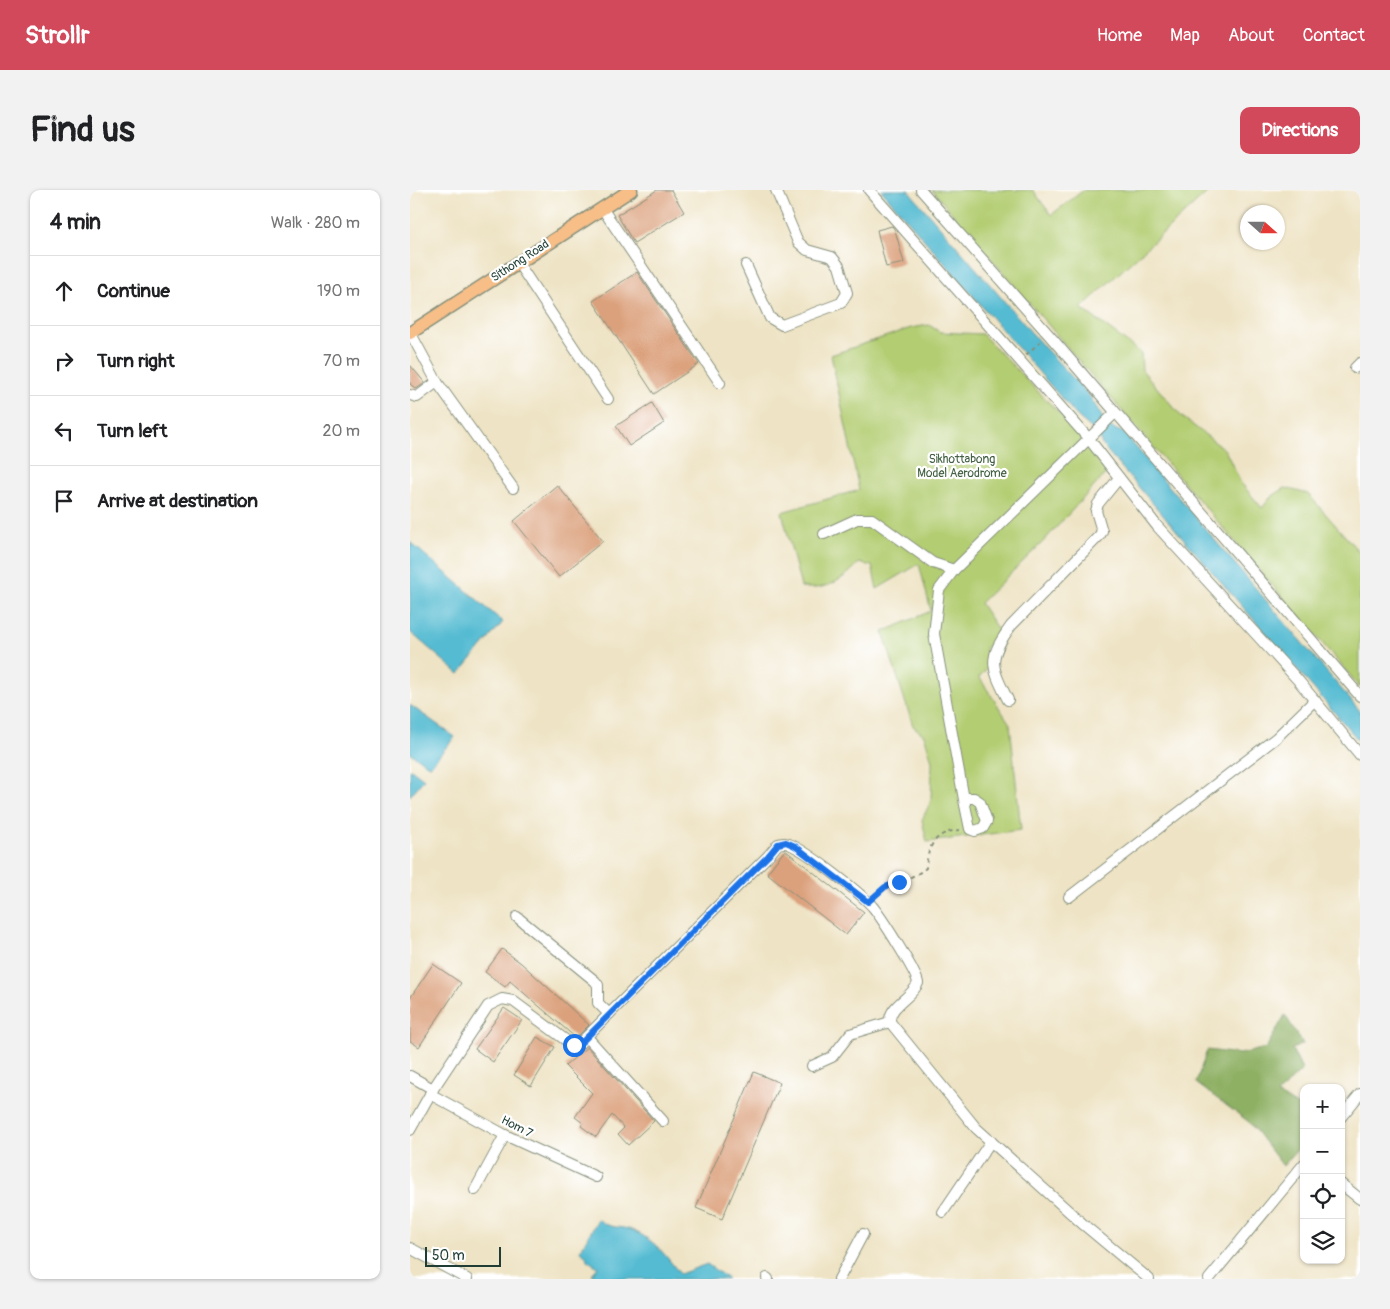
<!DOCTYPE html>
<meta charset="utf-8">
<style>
:root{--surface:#fff;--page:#f2f2f2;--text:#202124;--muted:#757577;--line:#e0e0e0;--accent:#d1495b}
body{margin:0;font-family:Pangolin,sans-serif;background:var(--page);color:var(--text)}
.controls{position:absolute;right:15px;bottom:15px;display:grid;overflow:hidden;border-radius:10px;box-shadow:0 1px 4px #0004}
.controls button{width:45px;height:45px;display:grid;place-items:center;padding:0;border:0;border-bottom:1px solid var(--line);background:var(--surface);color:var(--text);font:25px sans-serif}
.compass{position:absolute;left:830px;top:15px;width:45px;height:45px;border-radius:50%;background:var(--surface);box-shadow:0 1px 4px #0004;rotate:111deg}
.scale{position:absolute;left:15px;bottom:12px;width:76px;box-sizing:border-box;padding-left:5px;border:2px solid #1f3d34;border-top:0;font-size:14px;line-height:18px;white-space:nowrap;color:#1f3d34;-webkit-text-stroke:4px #fff;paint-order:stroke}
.stop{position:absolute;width:15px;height:15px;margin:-11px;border:4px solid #1a73e8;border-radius:50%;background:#fff}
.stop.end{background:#1a73e8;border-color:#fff;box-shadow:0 1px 5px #0008}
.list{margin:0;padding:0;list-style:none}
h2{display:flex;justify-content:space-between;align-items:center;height:65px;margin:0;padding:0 20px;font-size:21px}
h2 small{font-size:16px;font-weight:400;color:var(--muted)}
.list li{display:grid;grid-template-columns:32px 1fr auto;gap:15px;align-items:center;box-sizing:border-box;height:70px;padding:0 20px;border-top:1px solid var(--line)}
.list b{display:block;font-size:19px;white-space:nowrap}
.list em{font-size:16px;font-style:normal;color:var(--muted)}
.icon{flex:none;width:28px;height:28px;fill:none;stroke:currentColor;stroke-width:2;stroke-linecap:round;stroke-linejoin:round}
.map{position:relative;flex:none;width:950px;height:1089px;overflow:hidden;border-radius:10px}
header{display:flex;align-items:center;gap:30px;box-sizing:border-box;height:70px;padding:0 25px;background:var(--accent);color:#fff}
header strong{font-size:24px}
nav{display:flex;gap:28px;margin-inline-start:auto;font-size:18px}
.intro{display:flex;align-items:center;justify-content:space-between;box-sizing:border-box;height:120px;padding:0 30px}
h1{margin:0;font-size:35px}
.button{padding:12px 22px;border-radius:10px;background:var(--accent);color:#fff;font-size:18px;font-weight:700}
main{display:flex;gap:30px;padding:0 30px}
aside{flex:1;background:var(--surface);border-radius:10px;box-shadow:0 1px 4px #0004}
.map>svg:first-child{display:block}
.green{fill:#b3cd72;stroke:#698553}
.forest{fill:#8eb064;stroke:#56764c}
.water{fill:#54bbd2;stroke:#3a7c83}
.building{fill:#dba07b}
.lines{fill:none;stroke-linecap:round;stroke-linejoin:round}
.minor-casing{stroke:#86907c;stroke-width:12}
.major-casing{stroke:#86907c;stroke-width:15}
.path{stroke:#86907c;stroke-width:2;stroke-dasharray:4 4;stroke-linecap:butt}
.minor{stroke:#fff;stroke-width:10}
.major{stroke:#f7be88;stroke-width:12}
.route{stroke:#1a73e8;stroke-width:6}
.labels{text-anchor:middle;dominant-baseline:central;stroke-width:4.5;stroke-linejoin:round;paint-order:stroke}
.street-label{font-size:12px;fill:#1f3d34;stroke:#fff}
.park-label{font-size:12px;fill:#446144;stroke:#fff}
</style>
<header>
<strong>Strollr</strong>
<nav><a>Home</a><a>Map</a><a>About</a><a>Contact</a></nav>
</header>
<div class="intro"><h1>Find us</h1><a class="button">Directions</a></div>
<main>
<aside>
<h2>4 min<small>Walk · 280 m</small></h2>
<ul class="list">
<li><svg class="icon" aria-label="ahead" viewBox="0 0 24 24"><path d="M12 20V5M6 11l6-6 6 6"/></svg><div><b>Continue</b></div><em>190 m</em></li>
<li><svg class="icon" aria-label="right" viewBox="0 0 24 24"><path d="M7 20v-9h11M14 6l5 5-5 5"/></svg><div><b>Turn right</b></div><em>70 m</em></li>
<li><svg class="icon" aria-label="left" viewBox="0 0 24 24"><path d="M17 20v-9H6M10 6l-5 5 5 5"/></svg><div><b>Turn left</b></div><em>20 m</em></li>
<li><svg class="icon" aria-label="arrive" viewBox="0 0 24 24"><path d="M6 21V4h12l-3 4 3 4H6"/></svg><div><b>Arrive at destination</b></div></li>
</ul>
</aside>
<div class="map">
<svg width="950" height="1089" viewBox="0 0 950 1089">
<rect width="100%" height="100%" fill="#fff"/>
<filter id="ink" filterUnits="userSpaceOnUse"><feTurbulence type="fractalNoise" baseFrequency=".02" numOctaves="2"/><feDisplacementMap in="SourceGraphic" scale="10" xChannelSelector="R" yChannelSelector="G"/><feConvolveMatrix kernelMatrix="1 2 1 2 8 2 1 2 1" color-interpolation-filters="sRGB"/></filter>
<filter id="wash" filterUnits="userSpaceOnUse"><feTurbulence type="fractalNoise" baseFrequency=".0096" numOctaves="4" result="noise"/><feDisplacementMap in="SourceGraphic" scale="20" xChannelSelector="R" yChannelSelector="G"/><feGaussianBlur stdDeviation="1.12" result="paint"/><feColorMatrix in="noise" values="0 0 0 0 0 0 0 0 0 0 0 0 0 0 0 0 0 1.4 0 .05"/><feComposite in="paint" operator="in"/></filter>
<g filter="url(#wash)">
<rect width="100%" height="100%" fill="#eee3c4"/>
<!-- green -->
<g class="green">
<path d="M522,0H623L641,25L674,0H800L671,118L731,163L732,180L771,226L815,260L831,293L852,318L861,307L875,298L898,304L950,363V497Z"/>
<path d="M519,135L530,142L572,144L702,277L631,354L570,413L592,446L575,458L580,476L569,487L600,534L611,640L517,652L512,630L521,611L522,571L514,545L503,536L473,442L521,421L509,374L467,399L462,376L449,373C433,390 415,402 391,397L372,322L449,300L421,165L501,138Z"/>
</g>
<!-- forest -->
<path class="forest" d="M875,825L893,854L882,859L892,880L867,904L894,919V952L873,976L839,932L786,893L797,860L830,864L856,858Z"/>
<!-- water -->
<g class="water">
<path d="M471,0H498L634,157L678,204L693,228L702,238L714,243L950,521V552L692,255L689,245L667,226Z"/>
<path d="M0,352L93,432L49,484L0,442Z"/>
<path d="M0,515L45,547L20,576L0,563Z"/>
<path d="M1,579L14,589L0,606V580Z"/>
<path d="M188,1029C199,1040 211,1035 224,1041C246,1051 256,1066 270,1084L297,1074L318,1089H186L182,1084L188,1077L177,1070L176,1065L170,1061Z"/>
</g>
<g id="blocks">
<!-- building -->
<g class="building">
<path d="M247,0H261L274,22L224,53L207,25Z"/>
<path d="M482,36L485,40L494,73L476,77L467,40Z"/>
<path d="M227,82L289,174L244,204L183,111Z"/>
<path d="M0,175L15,193L6,199L0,194Z"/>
<path d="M242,213L254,233L219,256L206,236Z"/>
<path d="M147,295L193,351L149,387L104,331Z"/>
<path d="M375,660L454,722L436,745L357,683Z"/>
<path d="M92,759L111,773L179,835L166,848L100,791L95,797L75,782Z"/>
<path d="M23,774L51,793L9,857L0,851V808Z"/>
<path d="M94,818L112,830L83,872L65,859Z"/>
<path d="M127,847L145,857L121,896L104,885Z"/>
<path d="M177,857L244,931L218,955L208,944L214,938L202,925L186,947L171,936L173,933L165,927L182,903L155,876Z"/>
<path d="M344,882L370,893L312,1029L286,1018Z"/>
</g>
</g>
</g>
<g filter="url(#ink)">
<use href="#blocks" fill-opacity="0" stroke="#86907c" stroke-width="1"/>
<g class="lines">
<!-- minor casing -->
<g class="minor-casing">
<g id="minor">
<path d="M459,0L679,249L747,336L887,489L950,565"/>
<path d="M511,0L639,145L950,506"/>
<path d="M192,18L310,193"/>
<path d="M108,73L198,209"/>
<path d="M336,75L360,128L372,135L431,113L437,103L429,76L422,67L397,60L388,52L366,0"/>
<path d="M0,142L27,192L103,298"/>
<path d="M945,178L950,173"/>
<path d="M0,205L7,207L27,192"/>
<path d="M414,344L447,329H462L523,373L544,380"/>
<path d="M598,510C581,476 577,469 601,436L690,345L692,341L686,321L688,314L709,288"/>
<path d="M554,608H564L570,612L577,631L573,638L565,641L560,639L555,615L524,444L529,400L544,380L705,223"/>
<path d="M659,707L866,548L905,510"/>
<path d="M107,727L185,791L188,795V813L199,824"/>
<path d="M178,848L253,931"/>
<path d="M402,876L422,867L440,844L480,832"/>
<path d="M0,886L23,899"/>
<path d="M20,904L95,945L186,987"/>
<path d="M931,927L950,904"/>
<path d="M0,940L23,899L78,816L92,809L103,811L161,854L168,855L358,666L368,654C372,653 375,652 379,654C397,661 448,701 462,716C470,725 507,783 508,793C503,807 478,816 480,832L566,938L674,1035L739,1089"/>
<path d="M931,994L950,1009"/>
<path d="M65,1000L95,945"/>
<path d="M533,1022L581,951"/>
<path d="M0,1058L57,1089"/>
<path d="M357,1088L358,1089"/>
<path d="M429,1089L453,1044"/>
<path d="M799,1089L894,974"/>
</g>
</g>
<!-- major casing -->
<g class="major-casing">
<path id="major" d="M0,143L221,0"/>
</g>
<!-- path -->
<g class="path">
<path d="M616,165L631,151"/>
<path d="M465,706C480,692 500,691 516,678C518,654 526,642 550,640"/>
</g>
<!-- minor -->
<use href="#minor" class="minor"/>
<!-- major -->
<use href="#major" class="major"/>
</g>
</g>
<g class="lines" filter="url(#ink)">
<!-- route -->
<path class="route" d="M164,855L168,856L358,666L368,654L376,652L385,656L458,712L475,697L489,692"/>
</g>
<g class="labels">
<!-- street labels -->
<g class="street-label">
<text transform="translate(110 71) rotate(-33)">Sithong Road</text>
<text transform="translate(107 937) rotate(27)">Hom 7</text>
</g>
<!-- park labels -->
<g class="park-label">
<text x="552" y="269">Sikhottabong<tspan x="552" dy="14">Model Aerodrome</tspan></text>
</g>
</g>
</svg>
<div class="controls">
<button>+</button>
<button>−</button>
<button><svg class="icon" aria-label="locate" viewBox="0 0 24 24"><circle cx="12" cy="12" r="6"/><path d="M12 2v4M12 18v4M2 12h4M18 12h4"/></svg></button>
<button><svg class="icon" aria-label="layers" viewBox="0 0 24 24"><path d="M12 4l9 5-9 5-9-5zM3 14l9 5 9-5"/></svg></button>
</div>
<svg class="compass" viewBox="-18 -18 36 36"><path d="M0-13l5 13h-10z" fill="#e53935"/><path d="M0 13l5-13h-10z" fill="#757577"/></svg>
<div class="scale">50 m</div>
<div class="stop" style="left:164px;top:855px"></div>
<div class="stop end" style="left:489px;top:692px"></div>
</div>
</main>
